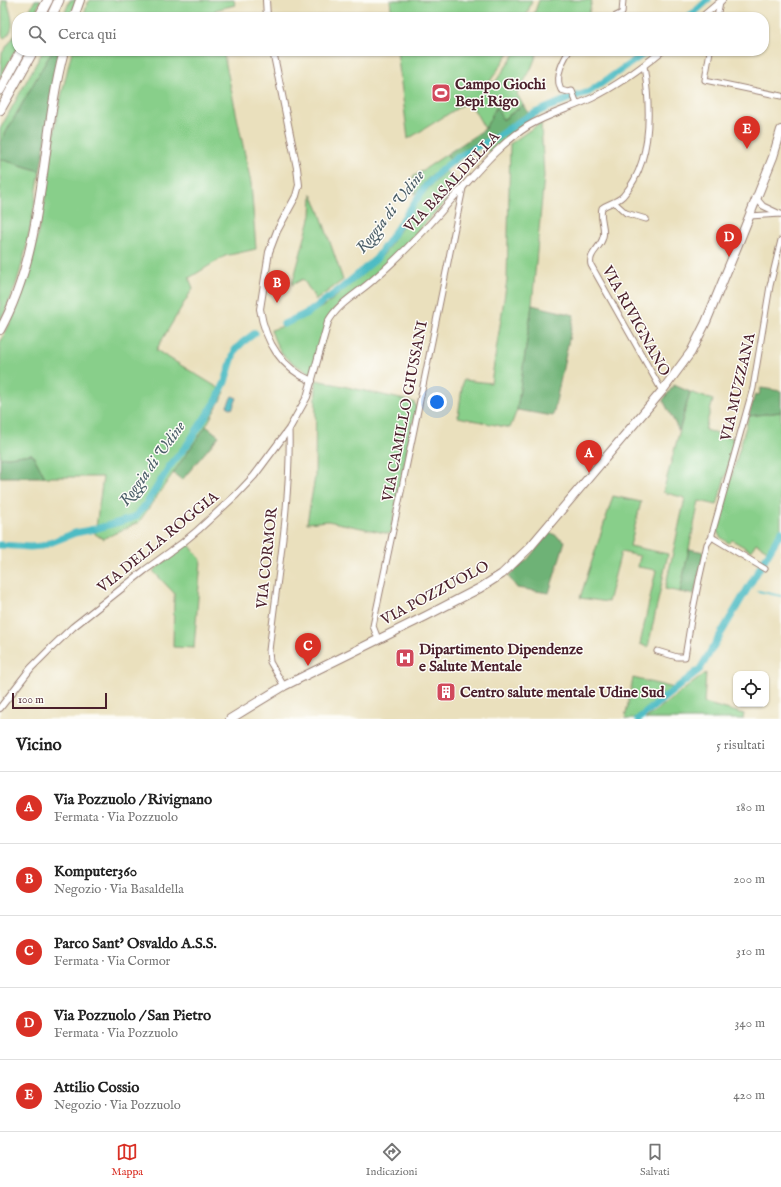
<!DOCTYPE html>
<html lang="it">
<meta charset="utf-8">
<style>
:root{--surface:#fff;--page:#f6f6f6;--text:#222;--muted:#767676;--line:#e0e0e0;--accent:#d93025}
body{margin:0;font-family:"IM FELL English",serif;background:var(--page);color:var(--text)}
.controls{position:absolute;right:12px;bottom:12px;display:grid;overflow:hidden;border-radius:8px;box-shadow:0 1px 3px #0004}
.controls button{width:36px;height:36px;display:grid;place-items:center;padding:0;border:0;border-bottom:1px solid var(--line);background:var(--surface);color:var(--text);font:20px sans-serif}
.scale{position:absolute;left:12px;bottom:10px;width:95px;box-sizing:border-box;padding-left:4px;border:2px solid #4a1f2b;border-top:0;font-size:11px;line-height:14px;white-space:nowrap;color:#4a1f2b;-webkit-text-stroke:3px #fdfcf7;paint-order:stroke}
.you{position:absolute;left:437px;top:402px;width:14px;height:14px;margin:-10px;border:3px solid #fff;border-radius:50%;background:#1a73e8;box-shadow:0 0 0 6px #1a73e833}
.badge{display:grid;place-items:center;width:26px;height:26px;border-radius:50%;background:var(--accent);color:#fff;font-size:13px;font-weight:700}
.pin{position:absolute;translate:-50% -33px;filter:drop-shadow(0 1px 2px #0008)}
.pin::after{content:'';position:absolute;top:21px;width:14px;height:12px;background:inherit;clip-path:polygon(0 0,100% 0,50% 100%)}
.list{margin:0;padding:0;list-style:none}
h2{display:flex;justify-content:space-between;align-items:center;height:52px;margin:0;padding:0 16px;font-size:17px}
h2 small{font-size:13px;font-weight:400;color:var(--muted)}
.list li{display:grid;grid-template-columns:26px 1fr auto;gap:12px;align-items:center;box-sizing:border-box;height:72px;padding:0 16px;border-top:1px solid var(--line)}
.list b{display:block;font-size:15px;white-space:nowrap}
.list p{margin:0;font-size:13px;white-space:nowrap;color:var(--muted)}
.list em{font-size:13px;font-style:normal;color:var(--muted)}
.icon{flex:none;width:22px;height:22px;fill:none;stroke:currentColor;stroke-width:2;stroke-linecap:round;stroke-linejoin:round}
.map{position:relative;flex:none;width:781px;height:719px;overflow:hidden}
.search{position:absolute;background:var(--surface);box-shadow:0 1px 3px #0004;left:12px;right:12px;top:12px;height:44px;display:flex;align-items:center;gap:10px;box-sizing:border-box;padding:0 14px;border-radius:16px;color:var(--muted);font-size:15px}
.sheet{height:412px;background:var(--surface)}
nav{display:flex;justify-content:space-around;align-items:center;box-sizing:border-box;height:56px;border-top:1px solid var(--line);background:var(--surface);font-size:11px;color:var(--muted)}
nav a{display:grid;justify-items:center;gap:2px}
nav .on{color:var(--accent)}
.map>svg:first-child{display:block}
.green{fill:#88cf8a;stroke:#69775a}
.forest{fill:#6eb276;stroke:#5c6850}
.water{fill:#4dbcc4;stroke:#4c6e78}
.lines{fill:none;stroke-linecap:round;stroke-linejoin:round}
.stream{stroke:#4dbcc4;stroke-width:2}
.canal{stroke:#4dbcc4;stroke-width:7}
.minor-casing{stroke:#9a8074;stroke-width:7}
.tertiary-casing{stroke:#9a8074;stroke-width:8}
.primary-casing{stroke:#9a8074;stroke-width:10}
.trunk-casing{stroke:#9a8074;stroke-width:10}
.motorway-casing{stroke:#9a8074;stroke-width:11}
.minor{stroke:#fff;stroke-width:5}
.tertiary{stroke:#fff;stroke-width:6}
.primary{stroke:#fff;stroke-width:8}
.trunk{stroke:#fff;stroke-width:8}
.motorway{stroke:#fff;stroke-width:9}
.labels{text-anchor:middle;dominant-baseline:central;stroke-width:3;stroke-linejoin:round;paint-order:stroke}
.poi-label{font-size:15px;font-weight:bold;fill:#4a1f2b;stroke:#fdfcf7;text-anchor:start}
.street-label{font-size:15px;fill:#4a1f2b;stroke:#fdfcf7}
.water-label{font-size:16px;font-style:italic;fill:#4b5e68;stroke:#fdfcf7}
</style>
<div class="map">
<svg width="781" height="719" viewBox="0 0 781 719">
<rect width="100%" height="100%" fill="#fdfcf7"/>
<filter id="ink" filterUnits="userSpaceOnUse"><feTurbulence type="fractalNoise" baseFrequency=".025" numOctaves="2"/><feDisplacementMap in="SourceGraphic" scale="8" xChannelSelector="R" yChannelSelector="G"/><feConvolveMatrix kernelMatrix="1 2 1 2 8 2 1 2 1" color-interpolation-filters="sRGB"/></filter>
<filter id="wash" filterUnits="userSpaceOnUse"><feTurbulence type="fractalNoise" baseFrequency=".012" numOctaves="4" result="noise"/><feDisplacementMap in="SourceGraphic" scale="16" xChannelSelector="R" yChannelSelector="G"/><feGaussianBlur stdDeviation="0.9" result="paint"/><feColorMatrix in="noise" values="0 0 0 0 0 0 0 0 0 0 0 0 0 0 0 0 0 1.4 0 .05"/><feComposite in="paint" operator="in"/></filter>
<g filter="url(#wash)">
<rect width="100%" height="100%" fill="#eae0bd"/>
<!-- green -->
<g class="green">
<path d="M2,0H7C10,13 18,30 4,38L2,36Z"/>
<path d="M35,0H41L33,17H26Z"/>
<path d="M70,0H78L71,17H63Z"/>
<path d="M89,0H234L235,5L215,10L217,17H83Z"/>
<path d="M390,0H532L526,17H392Z"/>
<path d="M539,0H592L588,17H533Z"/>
<path d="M17,32V47L0,78L2,53Z"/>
<path d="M43,51H52L0,143V129Z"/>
<path d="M72,51H223L251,183L256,249L225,256L189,278L193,288L156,350L225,392L206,426L139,522L103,539L95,534L103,477H45L32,454L0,458V343L15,313L30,270L47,190L57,114Z"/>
<path d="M397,51H510L487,86L496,81L517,51H538L531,69L517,94L523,105L502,120L496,108L485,129L469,101L408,139Z"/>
<path d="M530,117L532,119L512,133L489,153L487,148Z"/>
<path d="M541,123L544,176L532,305L517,410L510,428L458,417L463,380L491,383L507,280L510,144L527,132Z"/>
<path d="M447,154L450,160L429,177L415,194L413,177Z"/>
<path d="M0,159L40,171C32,219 24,278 0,321Z"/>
<path d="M445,171L461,184L409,241L380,270L334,309L314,372L310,373C286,360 280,357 271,330L287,325L326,305L369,269L384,254L401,229L418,200Z"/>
<path d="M312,194L319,210L343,280L316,300L303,279L292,285L311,215Z"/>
<path d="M316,380L414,402L416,407L390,534L328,521L307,523L315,477Z"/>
<path d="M690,392L713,400L705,430L736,439L717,505L699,501L680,592L665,589L685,498L663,492Z"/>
<path d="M781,412V530L769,551L756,543L751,551L732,540L729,543C722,539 717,536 717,527L749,416Z"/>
<path d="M613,496L641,502L630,546L668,554L648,647L640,644L656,570L638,567L640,556L621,552L608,602L580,598Z"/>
<path d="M188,543L201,560L194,648L173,647L174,593L153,571Z"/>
<path d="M706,673L704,703L744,714L743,719H645Z"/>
<path d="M633,678L674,688L634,719H625Z"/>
</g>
<!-- forest -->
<g class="forest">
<path d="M52,51H62L40,171L0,159V143Z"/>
<path d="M523,105L529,114L519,118L492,138L481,142L450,160L447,154L485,129L496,107L503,120Z"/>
<path d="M532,305L574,315L553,416L517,410Z"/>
<path d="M674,385L690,392L679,431L663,400Z"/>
<path d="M761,388L781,391V412L749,416L755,394L759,395Z"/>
<path d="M206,426L219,436L182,480L173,473Z"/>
<path d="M32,454L45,477H0V458Z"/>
<path d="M550,532L565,541L549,593L517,588L508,576L528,559Z"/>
<path d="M689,549L704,552L694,595L680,592Z"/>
</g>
<!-- water -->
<path class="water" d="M232,396L237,398L232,409L227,406Z"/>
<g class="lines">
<!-- stream -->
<path class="stream" d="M758,591L781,596"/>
<!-- canal -->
<g class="canal">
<path d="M689,17L708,0"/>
<path d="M284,324L309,312L343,287L376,259L425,187L439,172L458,157L482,144L494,139L520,121L535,113L570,98L589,92L648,51"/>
<path d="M0,545L30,547L42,546L75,533L95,529L130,519L137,515L147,503L169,467L187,445L216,401L225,382L235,350L243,342L255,333"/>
<path d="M638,719L700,669L781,532"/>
</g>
</g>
</g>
<g filter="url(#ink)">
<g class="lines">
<!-- minor casing -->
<g class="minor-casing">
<g id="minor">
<path d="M614,17L622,13L623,0"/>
<path d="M717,17L720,2"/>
<path d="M569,51C562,62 555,78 561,90L568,92L572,91L577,104"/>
<path d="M710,51L705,80L781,96"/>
<path d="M644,66C651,109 653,162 623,196C616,203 608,203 602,208C599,218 606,228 603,237C601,248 588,253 591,265L662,391"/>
<path d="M757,199L763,206L780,214"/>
<path d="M615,203L626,213L646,219"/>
<path d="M750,216L781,214"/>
<path d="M765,569L715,539L712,537V534L753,388L770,286L781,240"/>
<path d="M378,639L373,626L414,430L463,188"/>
<path d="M657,651L677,657H685L691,620L699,580L707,544L712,537"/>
<path d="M284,686L270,662L269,651C277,578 291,503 289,429"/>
</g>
</g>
<!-- tertiary casing -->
<g class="tertiary-casing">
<g id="tertiary">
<path d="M266,0L267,17"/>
<path d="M702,17L722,0"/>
<path d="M273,51L297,168L299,185L296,196L277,231L269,252L260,309C265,341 281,368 312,381"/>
<path d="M0,708L31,668L51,648L73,627L145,570L181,544L198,530L236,495L254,476L289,429L307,397L328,322C338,303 359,293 374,279C402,255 428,227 452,199C476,173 498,145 528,126C548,114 571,108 592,98C618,85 640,69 662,51"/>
</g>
</g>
<!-- primary casing -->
<g class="primary-casing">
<path id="primary" d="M230,719L284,686L426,616L480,588L502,574L530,547L662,391L691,352L706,322L741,237L773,157L781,130"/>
</g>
<!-- trunk casing -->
<g class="trunk-casing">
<g id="trunk">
<path d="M74,17L80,0"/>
<path d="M0,330C46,247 40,141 64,51"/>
</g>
</g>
<!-- motorway casing -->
<g class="motorway-casing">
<g id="motorway">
<path d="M39,17L48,0"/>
<path d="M51,17L59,0"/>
<path d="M0,90L21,51"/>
<path d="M0,110L33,51"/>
</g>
</g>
<!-- minor -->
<use href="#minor" class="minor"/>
<!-- tertiary -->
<use href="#tertiary" class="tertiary"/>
<!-- primary -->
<use href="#primary" class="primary"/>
<!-- trunk -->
<use href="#trunk" class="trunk"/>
<!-- motorway -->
<use href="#motorway" class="motorway"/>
</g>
</g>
<!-- icons -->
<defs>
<g id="stadium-square" transform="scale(1)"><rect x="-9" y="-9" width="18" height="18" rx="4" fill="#d1495b" stroke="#fdfcf7"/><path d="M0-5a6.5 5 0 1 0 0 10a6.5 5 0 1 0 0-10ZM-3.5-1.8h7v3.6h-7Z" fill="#fff"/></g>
<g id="hospital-square" transform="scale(1)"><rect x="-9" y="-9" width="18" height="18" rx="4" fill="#d1495b" stroke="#fdfcf7"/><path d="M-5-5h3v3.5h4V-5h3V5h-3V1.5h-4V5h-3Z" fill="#fff"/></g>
<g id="building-square" transform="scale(1)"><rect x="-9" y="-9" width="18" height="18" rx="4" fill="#d1495b" stroke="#fdfcf7"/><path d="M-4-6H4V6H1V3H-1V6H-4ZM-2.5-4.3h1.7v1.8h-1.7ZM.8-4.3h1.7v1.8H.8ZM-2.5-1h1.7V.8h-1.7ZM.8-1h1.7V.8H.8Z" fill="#fff"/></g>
</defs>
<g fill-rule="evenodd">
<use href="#stadium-square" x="441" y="93"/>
<use href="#hospital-square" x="405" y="658"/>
<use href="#building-square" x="446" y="692"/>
</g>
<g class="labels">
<!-- poi labels -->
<g class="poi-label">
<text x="455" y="84">Campo Giochi<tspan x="455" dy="17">Bepi Rigo</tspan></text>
<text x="419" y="649">Dipartimento Dipendenze<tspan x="419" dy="17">e Salute Mentale</tspan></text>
<text x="460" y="692">Centro salute mentale Udine Sud</text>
</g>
<!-- street labels -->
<g class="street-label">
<text transform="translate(452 182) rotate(-47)">VIA BASALDELLA</text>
<text transform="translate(636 321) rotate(61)">VIA RIVIGNANO</text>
<text transform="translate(738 387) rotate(-77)">VIA MUZZANA</text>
<text transform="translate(405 411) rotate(-79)">VIA CAMILLO GIUSSANI</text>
<text transform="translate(158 542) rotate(-39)">VIA DELLA ROGGIA</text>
<text transform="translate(267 558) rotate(-84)">VIA CORMOR</text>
<text transform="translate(435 593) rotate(-28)">VIA POZZUOLO</text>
</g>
<!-- water labels -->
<g class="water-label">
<text transform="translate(391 212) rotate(-52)">Roggia di Udine</text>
<text transform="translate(153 464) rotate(-54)">Roggia di Udine</text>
</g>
</g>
</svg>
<div class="controls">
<button><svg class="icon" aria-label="locate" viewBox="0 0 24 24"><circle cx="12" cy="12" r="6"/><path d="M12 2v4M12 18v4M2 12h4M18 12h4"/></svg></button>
</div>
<div class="scale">100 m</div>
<div class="you"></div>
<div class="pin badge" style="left:589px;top:473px">A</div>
<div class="pin badge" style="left:277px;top:303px">B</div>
<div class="pin badge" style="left:308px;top:666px">C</div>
<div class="pin badge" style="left:729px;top:257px">D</div>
<div class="pin badge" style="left:747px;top:149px">E</div>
<div class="search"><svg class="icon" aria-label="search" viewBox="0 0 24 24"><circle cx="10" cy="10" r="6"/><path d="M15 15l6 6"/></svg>Cerca qui</div>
</div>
<section class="sheet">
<h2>Vicino<small>5 risultati</small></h2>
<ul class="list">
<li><span class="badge">A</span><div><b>Via Pozzuolo / Rivignano</b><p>Fermata · Via Pozzuolo</p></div><em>180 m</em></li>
<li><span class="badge">B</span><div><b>Komputer360</b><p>Negozio · Via Basaldella</p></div><em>200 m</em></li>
<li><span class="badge">C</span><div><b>Parco Sant' Osvaldo A.S.S.</b><p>Fermata · Via Cormor</p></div><em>310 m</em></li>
<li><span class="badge">D</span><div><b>Via Pozzuolo / San Pietro</b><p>Fermata · Via Pozzuolo</p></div><em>340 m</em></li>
<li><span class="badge">E</span><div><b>Attilio Cossio</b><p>Negozio · Via Pozzuolo</p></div><em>420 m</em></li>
</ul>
</section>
<nav>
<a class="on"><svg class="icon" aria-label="map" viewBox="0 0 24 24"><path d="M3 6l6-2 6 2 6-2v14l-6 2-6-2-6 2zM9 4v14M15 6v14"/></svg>Mappa</a>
<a><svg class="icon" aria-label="directions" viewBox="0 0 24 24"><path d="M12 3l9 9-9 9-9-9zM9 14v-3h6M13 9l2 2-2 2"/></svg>Indicazioni</a>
<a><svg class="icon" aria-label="saved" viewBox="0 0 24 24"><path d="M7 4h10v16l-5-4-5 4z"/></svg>Salvati</a>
</nav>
